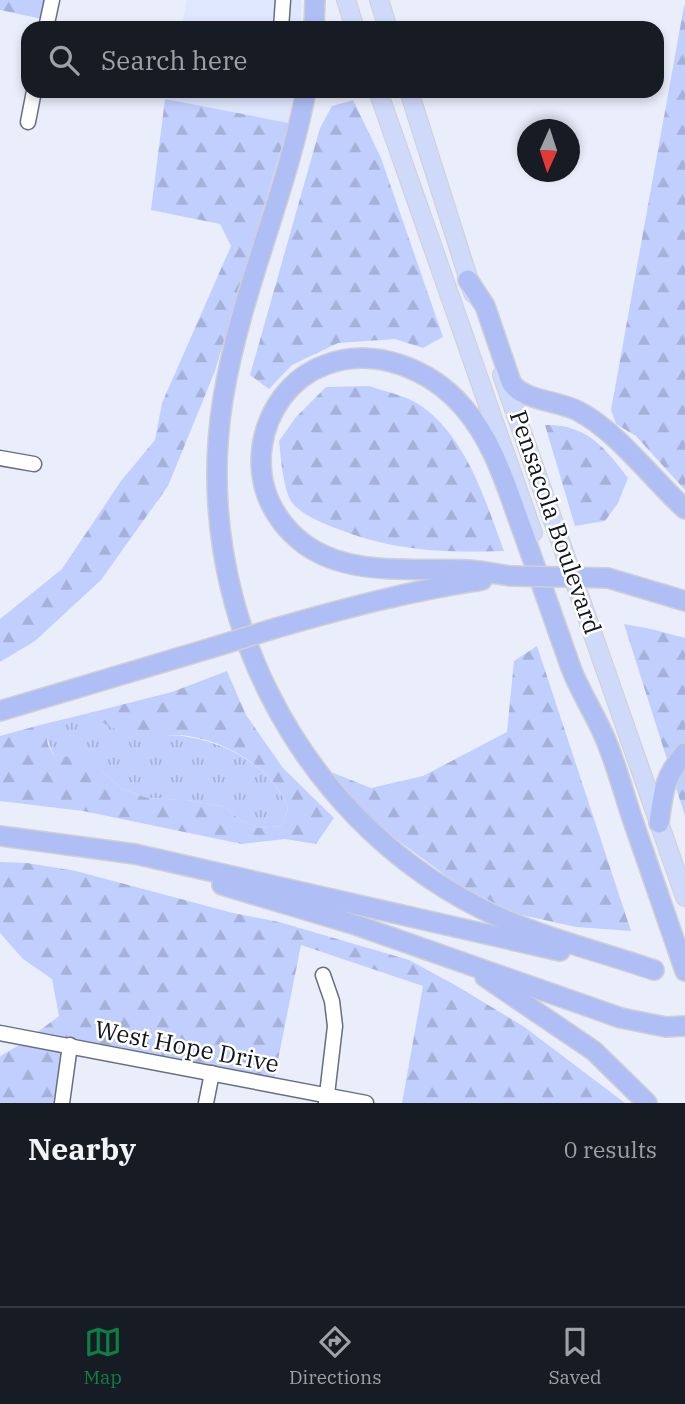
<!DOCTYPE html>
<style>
:root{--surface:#171b24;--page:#20242c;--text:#f1f3f6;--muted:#9ea1a6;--line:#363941;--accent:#0b8043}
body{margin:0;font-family:"IBM Plex Serif",serif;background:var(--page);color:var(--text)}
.compass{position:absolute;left:517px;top:119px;width:63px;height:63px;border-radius:50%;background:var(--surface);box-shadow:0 4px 10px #0003;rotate:183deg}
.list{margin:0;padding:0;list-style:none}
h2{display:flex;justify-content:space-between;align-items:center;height:91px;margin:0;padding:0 28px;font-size:30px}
h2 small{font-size:23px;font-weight:400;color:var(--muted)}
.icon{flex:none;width:38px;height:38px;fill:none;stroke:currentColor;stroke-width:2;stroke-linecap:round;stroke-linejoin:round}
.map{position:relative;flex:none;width:685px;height:1103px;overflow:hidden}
.search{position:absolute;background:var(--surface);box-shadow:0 4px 10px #0003;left:21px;right:21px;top:21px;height:77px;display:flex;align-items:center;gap:18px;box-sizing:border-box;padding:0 24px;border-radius:21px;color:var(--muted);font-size:26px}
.sheet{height:203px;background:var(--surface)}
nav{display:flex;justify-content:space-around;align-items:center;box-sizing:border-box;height:98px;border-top:2px solid var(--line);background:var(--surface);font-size:19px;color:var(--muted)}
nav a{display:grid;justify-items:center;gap:4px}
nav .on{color:var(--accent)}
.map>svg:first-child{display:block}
.built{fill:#dfe7fe}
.grass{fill:url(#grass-tufts)}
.forest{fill:url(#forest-firs)}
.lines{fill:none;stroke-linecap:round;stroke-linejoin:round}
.minor-casing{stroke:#686e81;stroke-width:17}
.major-casing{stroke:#d0d0d2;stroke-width:20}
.highway-casing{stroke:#d0d0d2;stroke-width:22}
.minor{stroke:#fff;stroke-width:14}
.major{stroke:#cfd9f9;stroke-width:18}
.highway{stroke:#afbff5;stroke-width:19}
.highway-bridge-casing{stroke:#d0d0d2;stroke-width:22;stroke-linecap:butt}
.highway-bridge{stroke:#afbff5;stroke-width:19}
.labels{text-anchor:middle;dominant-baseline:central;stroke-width:5;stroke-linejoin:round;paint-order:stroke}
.street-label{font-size:24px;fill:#14161d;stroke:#fff}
</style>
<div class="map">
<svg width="685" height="1103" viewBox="0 0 685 1103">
<defs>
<pattern id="grass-tufts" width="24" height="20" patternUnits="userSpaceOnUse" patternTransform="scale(1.75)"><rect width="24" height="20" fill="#c1cffe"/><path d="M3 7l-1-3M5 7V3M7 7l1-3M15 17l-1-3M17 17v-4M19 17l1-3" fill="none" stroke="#a5b1d9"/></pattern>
<pattern id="forest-firs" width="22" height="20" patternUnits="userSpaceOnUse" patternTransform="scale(1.75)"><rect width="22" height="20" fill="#c1cffe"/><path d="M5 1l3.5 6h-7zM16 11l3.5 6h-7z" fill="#a5b1d9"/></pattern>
</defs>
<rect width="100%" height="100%" fill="#eaeefb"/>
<!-- built -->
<g class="built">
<path d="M187,0H301V28H181Z"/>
<path d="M167,91H293L289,123L165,99Z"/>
</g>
<!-- grass -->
<path class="grass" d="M89,713C105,726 144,733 166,736C171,736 176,735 182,736C224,741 274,767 288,809L281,826L259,828L240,820L225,807L187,800L148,798L122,789L102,771L54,756C49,745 47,735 40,725Z"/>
<!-- forest -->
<g class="forest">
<path d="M0,0H46L42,19L0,10Z"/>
<path d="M684,6H685V490L636,436L616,424L611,410Z"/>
<path d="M165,99L289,123L288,126L215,371L168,486L101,580L35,641L0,662V619L62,569L121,481L155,440L162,403L231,246L220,224L151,210Z"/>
<path d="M353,100L381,158L443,337L423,348L395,339L338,343L292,365L269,389L250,375L320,128L332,106Z"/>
<path d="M369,386C384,391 402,395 415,402C466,433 484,498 504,551C441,553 394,551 335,528C322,523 303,515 293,504C283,491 281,458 279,441L296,417L326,387Z"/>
<path d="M545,425C587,424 605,448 628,478L618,503L605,521L575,526Z"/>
<path d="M624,624L651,629L685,638V816Z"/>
<path d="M537,646L631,931L576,927L513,913L456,883L396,839L347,800L326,770L371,788L423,776L507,732L514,661Z"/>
<path d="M227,671L246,715L283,768L334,818L316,844L285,839L242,844L83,811L0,801V736L40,725L45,727L48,745L54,756L74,757L102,771L122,789L148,798L187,800L225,807L240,820L259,828L281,826L288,809C274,767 223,739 181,735C168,734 155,740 143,738C125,735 102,724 89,713L172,692Z"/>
<path d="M0,862L27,863L76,871L233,913L279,922L409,960L455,985L523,1026L625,1103H402L423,986L301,945L274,1080L35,1034L59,1016L52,979L23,959L0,933Z"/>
<path d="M23,1043L65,1050L58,1103H0V1056Z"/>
</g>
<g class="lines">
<!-- minor casing -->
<g class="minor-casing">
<g id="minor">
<path d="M46,28L52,0"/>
<path d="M281,28L283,0"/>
<path d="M28,122L34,91"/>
<path d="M0,458L34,464"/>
<path d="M323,975L332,1001L335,1026L326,1103"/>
<path d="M0,1033L366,1103"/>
<path d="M62,1103L70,1045"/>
<path d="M206,1103L212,1073"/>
</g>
</g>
<!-- major casing -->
<g class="major-casing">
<g id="major">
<path d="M346,0L355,28"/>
<path d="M379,0L388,28"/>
<path d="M378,91L533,533"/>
<path d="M409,91L473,293"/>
<path d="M502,375L685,897"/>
</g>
</g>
<!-- highway casing -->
<g class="highway-casing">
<g id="highway">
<path d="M314,28L315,0"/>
<path d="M306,91C286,196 240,293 223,399C190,603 295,814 480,908C534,936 596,950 654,970"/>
<path d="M468,280L485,306L511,382C520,400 560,401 578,411C617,431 652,479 685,509"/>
<path d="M511,576C497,574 483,571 469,570C402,567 320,582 277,515C264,495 259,471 262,447C267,411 290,378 325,365C374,346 431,369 464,408C495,444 507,489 523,532C539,578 555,623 571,668C580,692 595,714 605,738C616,764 623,791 632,818C650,869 667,920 685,971"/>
<path d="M608,578L685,601"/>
<path d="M276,628C346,608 409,591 482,580"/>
<path d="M0,711L211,648"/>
<path d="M659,823C663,793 664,776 685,753"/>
<path d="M0,836L135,854L560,951"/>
<path d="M222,885L356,925L621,1018L666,1027L685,1026"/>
<path d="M485,977L594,1051L647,1103"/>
</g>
</g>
<!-- minor -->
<use href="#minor" class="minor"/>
<!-- major -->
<use href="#major" class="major"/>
<!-- highway -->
<use href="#highway" class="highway"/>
<!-- highway-bridge casing -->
<g class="highway-bridge-casing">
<g id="highway-bridge">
<path d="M511,576L608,578"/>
<path d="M211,648L276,628"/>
</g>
</g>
<!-- highway-bridge -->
<use href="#highway-bridge" class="highway-bridge"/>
</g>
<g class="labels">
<!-- street labels -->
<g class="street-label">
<text transform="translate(556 522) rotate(71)">Pensacola Boulevard</text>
<text transform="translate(187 1046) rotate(11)">West Hope Drive</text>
</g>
</g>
</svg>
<svg class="compass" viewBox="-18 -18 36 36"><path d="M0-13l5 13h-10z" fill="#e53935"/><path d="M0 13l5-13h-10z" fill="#9ea1a6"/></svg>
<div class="search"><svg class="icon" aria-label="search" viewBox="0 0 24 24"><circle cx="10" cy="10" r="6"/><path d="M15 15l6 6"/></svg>Search here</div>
</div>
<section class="sheet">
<h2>Nearby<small>0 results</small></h2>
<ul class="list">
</ul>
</section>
<nav>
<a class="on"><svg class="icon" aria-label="map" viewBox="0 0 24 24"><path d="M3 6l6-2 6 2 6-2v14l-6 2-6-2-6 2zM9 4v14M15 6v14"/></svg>Map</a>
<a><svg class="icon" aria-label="directions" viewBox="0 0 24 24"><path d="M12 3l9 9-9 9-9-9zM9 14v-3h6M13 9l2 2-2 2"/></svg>Directions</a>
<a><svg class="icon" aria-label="saved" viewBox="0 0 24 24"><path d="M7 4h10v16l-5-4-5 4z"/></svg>Saved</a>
</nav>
